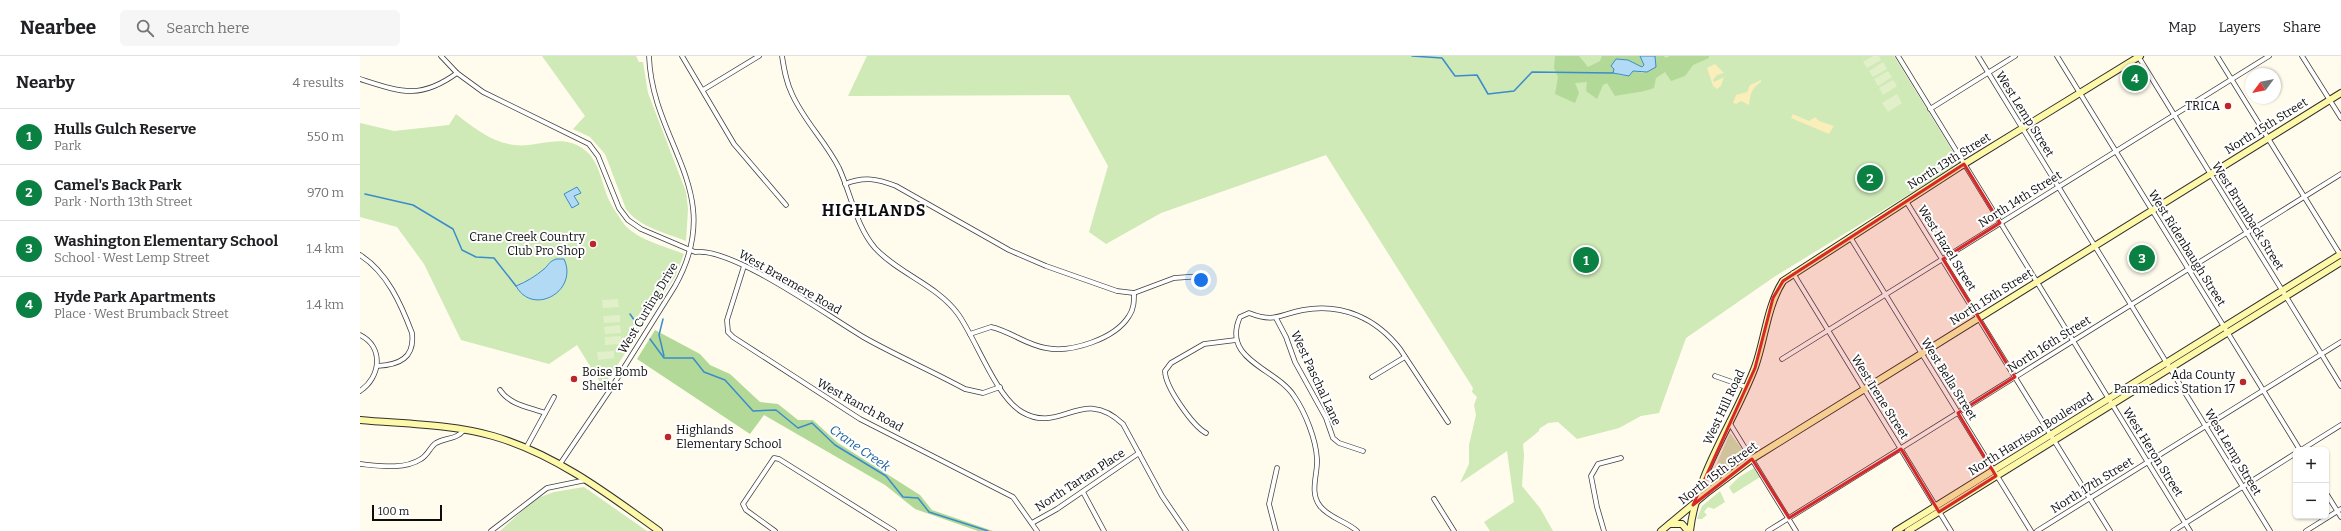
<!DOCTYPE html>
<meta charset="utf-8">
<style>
:root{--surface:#fff;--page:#f6f6f6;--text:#202124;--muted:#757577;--line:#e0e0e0;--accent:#0b8043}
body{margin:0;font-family:Bitter,serif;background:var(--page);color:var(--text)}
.controls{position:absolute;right:12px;bottom:12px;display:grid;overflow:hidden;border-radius:6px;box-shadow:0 1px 3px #0004}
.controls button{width:36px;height:36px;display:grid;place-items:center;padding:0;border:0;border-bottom:1px solid var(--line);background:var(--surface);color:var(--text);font:20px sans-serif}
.compass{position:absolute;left:1885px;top:12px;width:36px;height:36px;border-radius:50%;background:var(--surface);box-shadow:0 1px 3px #0004;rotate:238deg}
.scale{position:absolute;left:12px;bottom:10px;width:70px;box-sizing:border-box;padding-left:4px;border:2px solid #0d0d0d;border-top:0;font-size:11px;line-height:14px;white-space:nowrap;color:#0d0d0d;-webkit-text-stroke:3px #fff;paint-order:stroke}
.you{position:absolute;left:841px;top:224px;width:14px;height:14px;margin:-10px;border:3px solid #fff;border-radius:50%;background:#1a73e8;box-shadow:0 0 0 6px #1a73e833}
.badge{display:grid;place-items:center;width:26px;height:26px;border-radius:50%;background:var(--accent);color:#fff;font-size:13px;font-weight:700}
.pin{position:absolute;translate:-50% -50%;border:2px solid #fff;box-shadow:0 1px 4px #0006}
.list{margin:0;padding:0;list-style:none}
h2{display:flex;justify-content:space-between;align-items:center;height:52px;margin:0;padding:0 16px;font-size:17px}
h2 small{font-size:13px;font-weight:400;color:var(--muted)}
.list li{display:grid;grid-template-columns:26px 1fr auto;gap:12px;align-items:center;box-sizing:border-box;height:56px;padding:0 16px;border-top:1px solid var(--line)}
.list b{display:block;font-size:15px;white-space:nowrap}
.list p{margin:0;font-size:13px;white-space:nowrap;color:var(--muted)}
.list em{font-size:13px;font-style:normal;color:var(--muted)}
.icon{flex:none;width:22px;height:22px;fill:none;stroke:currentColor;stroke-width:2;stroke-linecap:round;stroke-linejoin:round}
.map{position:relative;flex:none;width:1981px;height:475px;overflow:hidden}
header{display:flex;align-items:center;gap:24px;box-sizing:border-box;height:56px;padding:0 20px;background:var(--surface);border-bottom:1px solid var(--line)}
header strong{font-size:19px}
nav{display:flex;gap:22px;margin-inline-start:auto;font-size:14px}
.search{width:280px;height:36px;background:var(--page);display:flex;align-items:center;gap:10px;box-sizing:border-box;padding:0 14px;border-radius:6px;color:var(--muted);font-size:15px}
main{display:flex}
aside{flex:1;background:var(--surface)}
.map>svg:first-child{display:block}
.green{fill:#cfe9b7}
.forest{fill:#b2d997}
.sand{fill:#faeeba}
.pitch{fill:#e1f0c9}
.water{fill:#b3daf5;stroke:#3a8ccc}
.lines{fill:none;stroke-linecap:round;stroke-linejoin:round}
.stream{stroke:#3a8ccc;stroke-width:1.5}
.street-casing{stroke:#404040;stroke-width:5.5}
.secondary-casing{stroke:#2f2f2f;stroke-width:8}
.street{stroke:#fff;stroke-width:4}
.secondary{stroke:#fef8a9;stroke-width:6}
.marked{fill:#d62828;fill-opacity:0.2;stroke:#d62828;stroke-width:3;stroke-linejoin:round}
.poi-dot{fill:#bb2728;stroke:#fff;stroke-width:1.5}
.labels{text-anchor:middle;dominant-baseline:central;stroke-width:4;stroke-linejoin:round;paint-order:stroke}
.poi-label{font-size:12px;fill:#0d0d0d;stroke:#fff;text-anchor:end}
.street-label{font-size:12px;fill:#0d0d0d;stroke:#fff}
.water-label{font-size:13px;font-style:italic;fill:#185e9d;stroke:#fff}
.district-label{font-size:16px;font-weight:bold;letter-spacing:1px;fill:#0d0d0d;stroke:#fff}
</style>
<header>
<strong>Nearbee</strong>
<div class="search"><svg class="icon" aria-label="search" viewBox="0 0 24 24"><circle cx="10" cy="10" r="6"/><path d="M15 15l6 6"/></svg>Search here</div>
<nav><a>Map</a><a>Layers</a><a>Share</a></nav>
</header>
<main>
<aside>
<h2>Nearby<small>4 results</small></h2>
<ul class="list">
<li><span class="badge">1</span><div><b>Hulls Gulch Reserve</b><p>Park</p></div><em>550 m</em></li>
<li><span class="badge">2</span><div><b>Camel's Back Park</b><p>Park · North 13th Street</p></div><em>970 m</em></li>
<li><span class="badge">3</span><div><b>Washington Elementary School</b><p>School · West Lemp Street</p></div><em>1.4 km</em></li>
<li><span class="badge">4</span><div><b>Hyde Park Apartments</b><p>Place · West Brumback Street</p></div><em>1.4 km</em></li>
</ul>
</aside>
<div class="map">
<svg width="1981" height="475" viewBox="0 0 1981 475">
<rect width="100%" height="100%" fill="#fffced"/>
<!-- green -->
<g class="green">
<path d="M182,0H276L279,6H283L288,37L326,136L328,153L326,185C306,177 279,171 266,153L245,98L230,81L213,73L225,60Z"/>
<path d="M507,0H1534L1600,107L1414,221L1326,282L1299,357L1281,360L1259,372L1217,383L1198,366L1188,367L1179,373V375L1163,388L1164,399L1162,430L1180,452L1193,475H1130L1124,466L1154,446L1147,395L1100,427L1109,408V389L1116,359L1114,349L1117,341L1112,336L1113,332L966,99L801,157L746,188L729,176L748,110L709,39L488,40Z"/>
<path d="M96,58C114,72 131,86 154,89C179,92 199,77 222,92C241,104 241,130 251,148C254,154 260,162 264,168C277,184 305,190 324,198L315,221L243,331L217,289L189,308L101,284L64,208L37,171L0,161V67L34,75L89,69Z"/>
<path d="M1370,377L1387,400L1348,428Z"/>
<path d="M1394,412L1400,421L1373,438L1369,431L1379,421Z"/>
<path d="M224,431L287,475H140L175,443L194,436Z"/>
<path d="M1360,435L1365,446L1354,453L1348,451L1344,456L1347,459L1342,463H1337L1342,450Z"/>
</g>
<!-- forest -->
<g class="forest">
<path d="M1195,0H1219L1228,11L1240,5L1242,0H1280L1285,9L1281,12L1273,6L1259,3L1254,13L1258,19L1269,20L1273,15L1283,17L1296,7L1295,0H1304L1305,2L1310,0H1349V2L1333,9L1325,20L1311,25L1305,16L1296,22L1294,32C1280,37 1269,37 1255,40L1247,27L1243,29L1237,43L1226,35L1227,26L1215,27L1219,37L1215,47L1195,38L1198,21L1194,12Z"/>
<path d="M295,274L340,298L350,309L370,318L400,346L418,348L438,364H453L478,387L560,439L572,454L633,475H618L555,453L525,429L404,359L390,378L277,303Z"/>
</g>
<!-- sand -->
<g class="sand">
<path d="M1355,8L1364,17L1357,19L1353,24L1354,26L1364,21L1361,30L1357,33L1353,30L1347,12Z"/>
<path d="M1401,24V26C1391,33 1391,37 1389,49L1381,45L1376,48L1373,47L1376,39L1387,36L1390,29Z"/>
<path d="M1433,58L1449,65L1455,61L1459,65L1474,70L1469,78L1431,62Z"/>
</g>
<!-- pitch -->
<g class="pitch">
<path d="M1513,0H1519L1521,4L1507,12L1503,6Z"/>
<path d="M1523,6L1527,13L1513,21L1509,15Z"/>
<path d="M1528,15L1532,21L1518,30L1514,23Z"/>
<path d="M1533,24L1537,30L1523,39L1519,32Z"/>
<path d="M1537,38L1542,47L1528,56L1522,47Z"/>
<path d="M258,243L259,251L243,252L242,244Z"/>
<path d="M260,259V266L244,267L243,260Z"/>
<path d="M260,269L261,277L245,278L244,271Z"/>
<path d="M261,280L262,288L245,289V281Z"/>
<path d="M254,295V302L238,304L237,296Z"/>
</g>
<!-- water -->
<g class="water">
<path d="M1280,0H1295L1296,11L1287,16L1273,15L1269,20L1253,17L1254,13L1251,10L1256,3L1268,4L1282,11L1284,9Z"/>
<path d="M217,131L221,137L214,140L219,148L212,152L204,138Z"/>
<path d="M196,203H204C219,235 173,261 156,230C166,226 176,220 184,213C190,208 187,207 196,203Z"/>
</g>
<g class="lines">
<!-- stream -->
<g class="stream">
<path d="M1052,0L1082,2L1095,20L1117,19L1128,38L1154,35L1172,16L1253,17"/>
<path d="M5,138L53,149L93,173L102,194L116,201L134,202L156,230"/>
<path d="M270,258L279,271"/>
<path d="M303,263L299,279L304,300"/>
<path d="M290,283L304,302H333L344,316L365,324L393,355L416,354L438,372L452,367L475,389L526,420L543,441L558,442L569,456L628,475"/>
</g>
<!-- street casing -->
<g class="street-casing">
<g id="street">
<path d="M81,0L97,17L123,36L229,88L238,100L259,152L268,164L281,173L335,196C373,191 469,261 505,282C537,300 572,315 605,333L623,337L640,331"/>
<path d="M322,0L374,88L426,149"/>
<path d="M422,0C424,13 426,26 432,38C444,65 466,86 479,112C491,138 496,170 515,192C539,218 577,229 598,258C616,283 636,341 662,356C701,379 722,329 763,368L802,440L826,475"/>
<path d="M1538,0L1830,475"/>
<path d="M1618,0L1910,475"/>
<path d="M1697,0L1940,394"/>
<path d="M1778,0L1981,330"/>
<path d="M1857,0L1981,200"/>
<path d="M1942,0L1981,62"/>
<path d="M0,23C41,36 60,44 97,17"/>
<path d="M343,34L399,0"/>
<path d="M1570,53L1655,0"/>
<path d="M485,128C504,120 518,123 536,130L649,194L686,210L757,235L774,237L814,222L842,220"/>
<path d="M1546,145L1750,475"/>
<path d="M1490,181L1671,475"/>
<path d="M0,199C27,216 41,248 52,277C55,302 39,309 17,310"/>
<path d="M384,210L367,264L368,276L373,281L500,363L653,441L677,475"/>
<path d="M1433,217L1591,475"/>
<path d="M916,262L926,281L935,306L966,362L973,382L979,387L1003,395"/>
<path d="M610,278L631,271C650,275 666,289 686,292C711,297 755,283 769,260C774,253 774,245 774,237"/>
<path d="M0,279C24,291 21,321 0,335"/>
<path d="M1422,303L1909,0"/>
<path d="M1355,320L1386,331"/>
<path d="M1012,321L1045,301"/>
<path d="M140,334C150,349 169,351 185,357"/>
<path d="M1369,366L1436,475"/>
<path d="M846,377C833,370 805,331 805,315L811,307L844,288L876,284"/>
<path d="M166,392L194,341"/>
<path d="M1941,394L1981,369"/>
<path d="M0,408C20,410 44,414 61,403C68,399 70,391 76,387C87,381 96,384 104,374"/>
<path d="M200,408L250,334L315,230C368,136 292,88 289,0"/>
<path d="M723,436L744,475"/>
<path d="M1966,437L1981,461"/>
<path d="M1074,443L1094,475"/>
<path d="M672,467L697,453L779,397"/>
<path d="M131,475L187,432L226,424"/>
<path d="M415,475L386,454L383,448L414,402L419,403L534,475"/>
<path d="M916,475L909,448L917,412"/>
<path d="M997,475C986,465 969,462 960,450C949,436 958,418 957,403C956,383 945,356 934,340C916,312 861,304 880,261L889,257C915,267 918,259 943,254C982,247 1016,262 1040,293L1088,366"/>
<path d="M1244,475L1237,451L1231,420L1238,408L1261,402"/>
<path d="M1408,475L1981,118"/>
<path d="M1677,475L1981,286"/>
<path d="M1813,475L1936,397"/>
<path d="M1946,475L1981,453"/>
</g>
</g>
<!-- secondary casing -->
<g class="secondary-casing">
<g id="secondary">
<path d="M0,364C44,368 91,368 133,380C195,398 248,438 299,475"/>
<path d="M1310,468H1322L1328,475"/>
<path d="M1301,475L1349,435L1392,403L1981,37"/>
<path d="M1330,475C1337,415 1374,367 1395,311C1405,283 1407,250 1423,225L1601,110L1780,0"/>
<path d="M1536,475L1981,198"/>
<path d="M1548,475L1981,206"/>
</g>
</g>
<!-- street -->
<use href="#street" class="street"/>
<!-- secondary -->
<use href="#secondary" class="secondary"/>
</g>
<!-- marked area -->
<path class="marked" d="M1604,108L1640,167L1583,203L1655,321L1598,357L1636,420L1579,456L1541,393L1429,462L1392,403L1333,449L1395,312L1413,242L1423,225Z"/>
<!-- markers -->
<g class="poi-dot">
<circle cx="1868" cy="50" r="4"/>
<circle cx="233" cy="188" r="4"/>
<circle cx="214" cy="323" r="4"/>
<circle cx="1883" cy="326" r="4"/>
<circle cx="308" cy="381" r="4"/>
</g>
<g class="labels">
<!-- poi labels -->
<g class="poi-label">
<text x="1860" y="50">TRICA</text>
<text x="225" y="181">Crane Creek Country<tspan x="225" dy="14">Club Pro Shop</tspan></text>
<text x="222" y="316" text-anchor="start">Boise Bomb<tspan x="222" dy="14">Shelter</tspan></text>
<text x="1875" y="319">Ada County<tspan x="1875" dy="14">Paramedics Station 17</tspan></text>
<text x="316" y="374" text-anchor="start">Highlands<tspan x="316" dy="14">Elementary School</tspan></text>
</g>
<!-- street labels -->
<g class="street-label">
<text transform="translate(1665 58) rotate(58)">West Lemp Street</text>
<text transform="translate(1906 70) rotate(-32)">North 15th Street</text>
<text transform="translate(1589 105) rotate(-32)">North 13th Street</text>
<text transform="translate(1660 143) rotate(-32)">North 14th Street</text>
<text transform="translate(1888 160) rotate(58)">West Brumback Street</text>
<text transform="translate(1587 192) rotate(58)">West Hazel Street</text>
<text transform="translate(1827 192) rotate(58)">West Ridenbaugh Street</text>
<text transform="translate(430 226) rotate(30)">West Braemere Road</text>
<text transform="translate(1631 241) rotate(-32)">North 15th Street</text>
<text transform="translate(288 252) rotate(-59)">West Curling Drive</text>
<text transform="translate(1689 288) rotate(-32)">North 16th Street</text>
<text transform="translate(956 322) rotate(65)">West Paschal Lane</text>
<text transform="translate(1589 323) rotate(58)">West Bella Street</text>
<text transform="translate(1520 341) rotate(58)">West Irene Street</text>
<text transform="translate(500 349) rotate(29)">West Ranch Road</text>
<text transform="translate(1364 351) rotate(-65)">West Hill Road</text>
<text transform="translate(1671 378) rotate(-32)">North Harrison Boulevard</text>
<text transform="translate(1793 396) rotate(58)">West Heron Street</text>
<text transform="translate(1873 396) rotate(59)">West Lemp Street</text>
<text transform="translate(1358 417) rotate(-37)">North 15th Street</text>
<text transform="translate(720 424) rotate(-33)">North Tartan Place</text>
<text transform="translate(1732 429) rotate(-32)">North 17th Street</text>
</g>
<!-- water labels -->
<g class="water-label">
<text transform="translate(500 392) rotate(35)">Crane Creek</text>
</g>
<!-- district labels -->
<g class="district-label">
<text x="514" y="154">HIGHLANDS</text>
</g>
</g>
</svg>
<div class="controls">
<button>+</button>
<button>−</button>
</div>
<svg class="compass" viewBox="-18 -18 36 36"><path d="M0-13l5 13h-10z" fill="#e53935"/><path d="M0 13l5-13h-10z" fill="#757577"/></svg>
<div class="scale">100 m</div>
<div class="you"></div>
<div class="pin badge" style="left:1226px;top:204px">1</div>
<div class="pin badge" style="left:1510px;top:122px">2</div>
<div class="pin badge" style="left:1782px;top:202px">3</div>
<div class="pin badge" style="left:1775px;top:22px">4</div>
</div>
</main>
